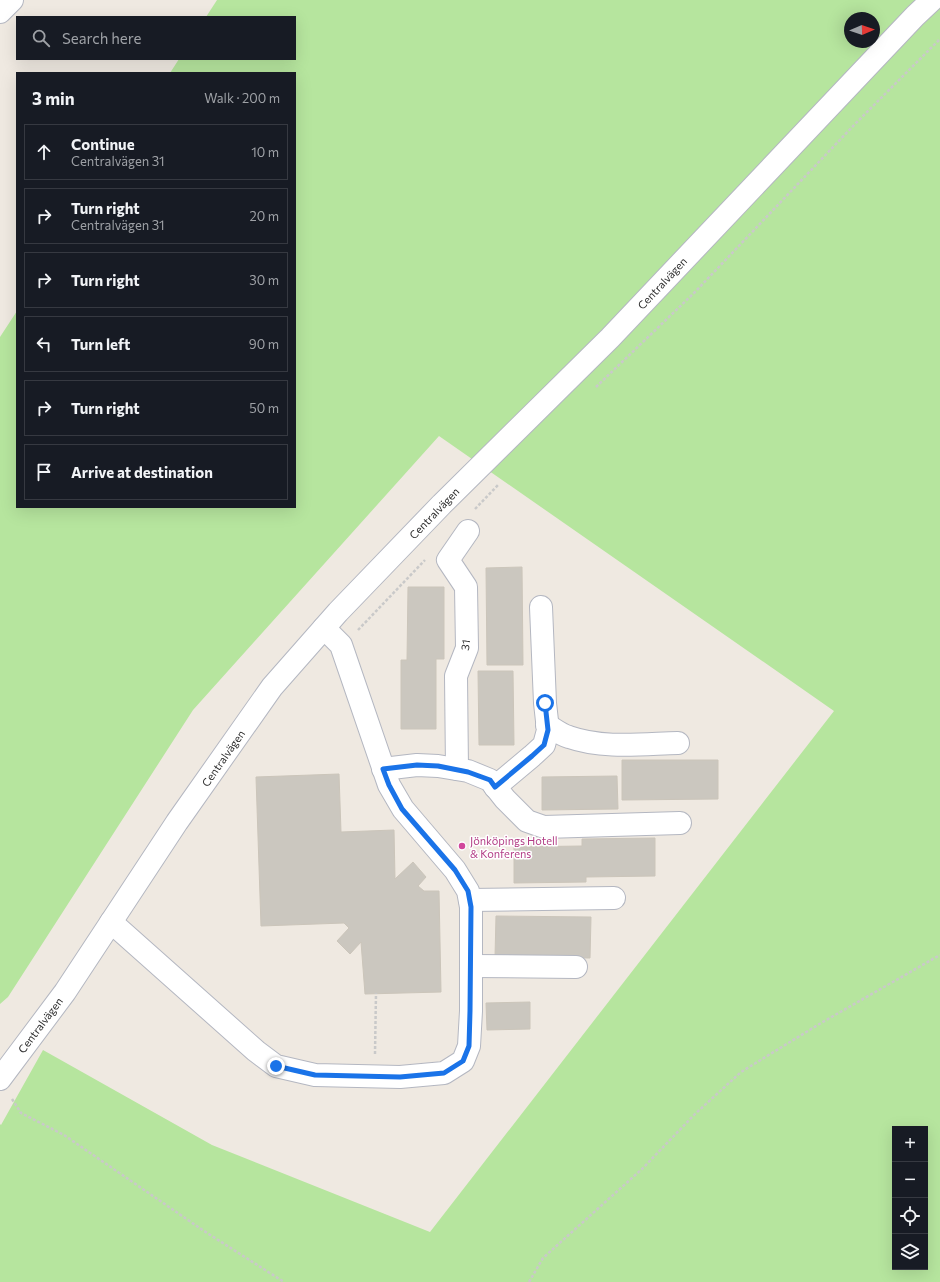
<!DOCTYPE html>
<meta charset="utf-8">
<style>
:root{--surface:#171b24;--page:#242831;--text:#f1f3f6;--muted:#9ea1a6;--line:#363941}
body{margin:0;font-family:Commissioner,sans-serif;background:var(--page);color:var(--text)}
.controls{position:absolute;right:12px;bottom:12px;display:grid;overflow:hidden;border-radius:0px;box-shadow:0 4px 16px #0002}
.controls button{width:36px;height:36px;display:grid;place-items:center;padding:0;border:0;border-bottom:1px solid var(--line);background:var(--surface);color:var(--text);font:20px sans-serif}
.compass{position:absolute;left:844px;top:12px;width:36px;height:36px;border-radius:50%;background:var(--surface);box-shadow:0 4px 16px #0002;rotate:88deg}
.stop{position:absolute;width:12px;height:12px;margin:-9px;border:3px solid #1a73e8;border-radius:50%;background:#fff}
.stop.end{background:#1a73e8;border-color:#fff;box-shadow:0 1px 4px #0008}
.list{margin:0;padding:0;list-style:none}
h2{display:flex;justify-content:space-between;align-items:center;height:52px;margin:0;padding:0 16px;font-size:17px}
h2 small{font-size:13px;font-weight:400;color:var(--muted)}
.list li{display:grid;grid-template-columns:26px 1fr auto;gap:12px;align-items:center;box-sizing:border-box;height:56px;margin:0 8px 8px;padding:0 8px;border:1px solid var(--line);border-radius:0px}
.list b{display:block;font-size:15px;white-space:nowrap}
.list p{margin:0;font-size:13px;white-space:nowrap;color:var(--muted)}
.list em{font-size:13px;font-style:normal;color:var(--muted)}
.icon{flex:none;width:22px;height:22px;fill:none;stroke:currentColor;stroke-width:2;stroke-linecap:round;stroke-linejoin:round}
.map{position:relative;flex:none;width:940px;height:1282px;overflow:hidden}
.search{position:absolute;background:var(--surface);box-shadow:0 4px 16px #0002;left:16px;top:16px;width:280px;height:44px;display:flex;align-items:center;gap:10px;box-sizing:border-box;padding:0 14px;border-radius:0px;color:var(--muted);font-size:15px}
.panel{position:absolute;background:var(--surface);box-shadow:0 4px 16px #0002;left:16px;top:72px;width:280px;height:436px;border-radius:0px}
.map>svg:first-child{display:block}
.green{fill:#b6e59e;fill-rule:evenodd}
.building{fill:#cbc7bf;stroke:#cbc5ba}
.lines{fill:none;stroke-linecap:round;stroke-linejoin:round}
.street-casing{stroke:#b4b7c1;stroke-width:24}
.path{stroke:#c9c9c9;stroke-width:2.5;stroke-dasharray:3 2;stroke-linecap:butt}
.street{stroke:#fff;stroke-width:22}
.route{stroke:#1a73e8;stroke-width:5}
.hotel-dot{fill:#d1479c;stroke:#fff;stroke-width:1.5}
.labels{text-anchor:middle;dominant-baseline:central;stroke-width:3;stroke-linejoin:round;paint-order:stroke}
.street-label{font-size:11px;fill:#2e2e2e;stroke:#fff}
.hotel-label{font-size:11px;fill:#b23c85;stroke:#fff;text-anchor:start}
</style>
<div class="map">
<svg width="940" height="1282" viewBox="0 0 940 1282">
<rect width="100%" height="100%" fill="#efe9e1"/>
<!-- green -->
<path class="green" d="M217,0H940V1282H0V1124L1,1125L43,1050L212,1145L430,1232L834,711L439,436L193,710L8,997L0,1004V337L17,311V507H295V73H170L179,59H295V17H206ZM850,18H874V42H850ZM895,1129H925V1267H895Z"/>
<!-- building -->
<g class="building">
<path d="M522,567L523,665H487L486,568Z"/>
<path d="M408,587H444V659H436V729H401V660H407Z"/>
<path d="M478,671H513L514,745H479Z"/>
<path d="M622,760H718V799L622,800Z"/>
<path d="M339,774L341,832L394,830L395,879L413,862L426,877L418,886L424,891H439L441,992L365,994L361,942L350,954L337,941L349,928L344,923L261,926L256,777Z"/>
<path d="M617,776L618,809L542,810V777Z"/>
<path d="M655,838V876L586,877V882L514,883V847L582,846V839Z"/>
<path d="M496,916L591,917L590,958L495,957Z"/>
<path d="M530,1002V1029L487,1030L486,1003Z"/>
</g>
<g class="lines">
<!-- street casing -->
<g class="street-casing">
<g id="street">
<path d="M0,12L12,0"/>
<path d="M547,725C554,729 561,735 569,737C603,749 642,744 678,743"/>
<path d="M383,769L417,765L438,766L468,771L490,780L505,799L527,821L544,827L680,823"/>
<path d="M457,769L456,676L467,648L466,587L448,560L468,531"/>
<path d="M495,787L532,756L544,745L548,730L545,703L541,607"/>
<path d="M470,900L614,898"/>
<path d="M111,922L256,1051L276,1066L315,1075L400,1077L444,1073L463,1061L469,1046L471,1011V907L468,891L455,870L403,809L389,785L341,645L324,628"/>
<path d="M471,966L576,967"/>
<path d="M0,1079L65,992L177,822L272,687L338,612L442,504L610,338L915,16L932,0"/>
</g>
</g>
<!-- path -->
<g class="path">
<path d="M596,387L695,292L855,124L940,39"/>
<path d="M475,509L499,484"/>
<path d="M358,630L425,560"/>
<path d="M375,1054L376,993"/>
<path d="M12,1099L21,1113L64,1135L204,1231L284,1282"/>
<path d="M529,1282L543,1258L642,1169L695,1114L741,1072L821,1023L940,955"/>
</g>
<!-- street -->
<use href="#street" class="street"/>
</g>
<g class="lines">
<!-- route -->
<path class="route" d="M276,1066L315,1075L400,1077L444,1073L463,1061L469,1046L470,1011L471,907L468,891L455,870L402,809L389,785L383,769L417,765L438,766L468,772L490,780L495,787L532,756L544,745L548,730L545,703"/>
</g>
<!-- markers -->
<circle class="hotel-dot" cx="462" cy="846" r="4"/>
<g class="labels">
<!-- street labels -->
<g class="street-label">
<text transform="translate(662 283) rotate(-47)">Centralvägen</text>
<text transform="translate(434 513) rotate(-46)">Centralvägen</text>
<text transform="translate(465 645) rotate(-82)">31</text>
<text transform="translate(223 758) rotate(-55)">Centralvägen</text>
<text transform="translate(40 1025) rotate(-53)">Centralvägen</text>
</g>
<!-- hotel labels -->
<g class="hotel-label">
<text x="470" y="840">Jönköpings Hotell<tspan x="470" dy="13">&amp; Konferens</tspan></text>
</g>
</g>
</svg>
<div class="controls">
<button>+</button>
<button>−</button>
<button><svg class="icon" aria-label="locate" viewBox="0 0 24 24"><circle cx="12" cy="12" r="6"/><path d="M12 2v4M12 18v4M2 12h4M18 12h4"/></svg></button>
<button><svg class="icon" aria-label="layers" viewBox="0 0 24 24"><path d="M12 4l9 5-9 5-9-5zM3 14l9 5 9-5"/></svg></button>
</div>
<svg class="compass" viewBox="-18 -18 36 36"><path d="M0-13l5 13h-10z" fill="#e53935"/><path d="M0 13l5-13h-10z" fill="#9ea1a6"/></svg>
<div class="stop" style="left:545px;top:703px"></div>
<div class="stop end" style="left:276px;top:1066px"></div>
<div class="search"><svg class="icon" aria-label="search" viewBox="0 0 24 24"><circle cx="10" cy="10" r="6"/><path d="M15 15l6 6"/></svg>Search here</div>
<section class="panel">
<h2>3 min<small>Walk · 200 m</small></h2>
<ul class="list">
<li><svg class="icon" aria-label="ahead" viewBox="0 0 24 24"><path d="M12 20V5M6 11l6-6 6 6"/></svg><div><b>Continue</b><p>Centralvägen 31</p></div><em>10 m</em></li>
<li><svg class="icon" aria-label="right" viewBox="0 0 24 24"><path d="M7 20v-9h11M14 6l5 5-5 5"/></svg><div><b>Turn right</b><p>Centralvägen 31</p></div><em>20 m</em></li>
<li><svg class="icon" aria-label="right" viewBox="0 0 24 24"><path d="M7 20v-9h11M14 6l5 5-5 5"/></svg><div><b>Turn right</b></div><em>30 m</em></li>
<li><svg class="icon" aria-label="left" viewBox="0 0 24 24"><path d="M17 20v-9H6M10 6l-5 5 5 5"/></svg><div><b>Turn left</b></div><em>90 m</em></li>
<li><svg class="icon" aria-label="right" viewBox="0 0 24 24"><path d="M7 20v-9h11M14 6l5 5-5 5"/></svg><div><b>Turn right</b></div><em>50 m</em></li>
<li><svg class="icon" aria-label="arrive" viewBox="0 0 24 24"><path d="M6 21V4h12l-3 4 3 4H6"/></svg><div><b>Arrive at destination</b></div></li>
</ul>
</section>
</div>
